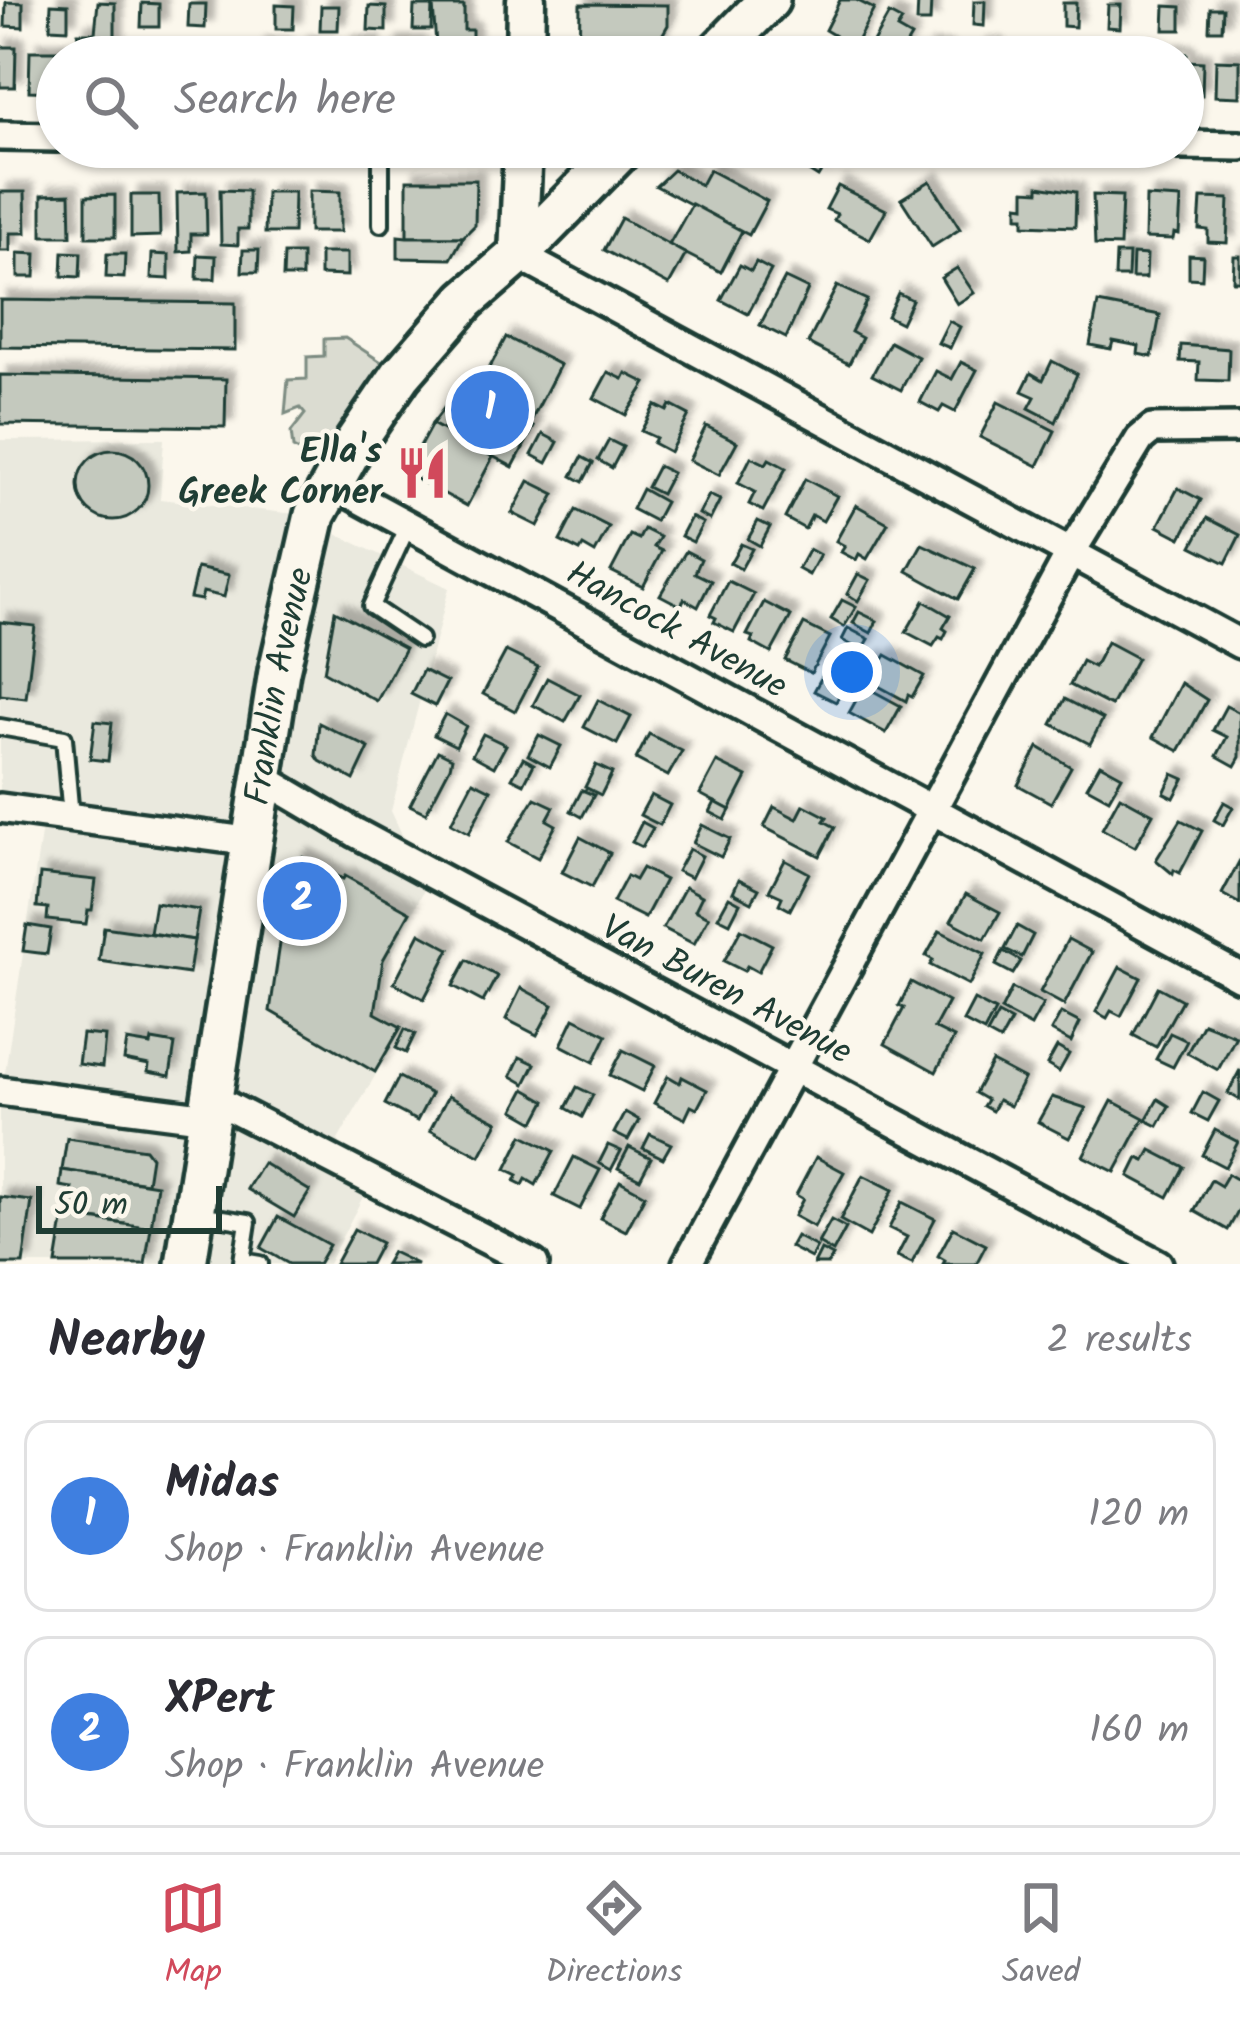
<!DOCTYPE html>
<meta charset="utf-8">
<style>
:root{--surface:#fff;--page:#f2f2f3;--text:#2b2b33;--muted:#7c7c81;--line:#e1e1e2;--accent:#d1495b}
body{margin:0;font-family:Kalam,sans-serif;background:var(--page);color:var(--text)}
.scale{position:absolute;left:36px;bottom:30px;width:186px;box-sizing:border-box;padding-left:12px;border:6px solid #1f3d34;border-top:0;font-size:33px;line-height:42px;white-space:nowrap;color:#1f3d34;-webkit-text-stroke:9px #fbf7ec;paint-order:stroke}
.you{position:absolute;left:852px;top:672px;width:42px;height:42px;margin:-30px;border:9px solid #fff;border-radius:50%;background:#1a73e8;box-shadow:0 0 0 18px #1a73e833}
.badge{display:grid;place-items:center;width:78px;height:78px;border-radius:50%;background:var(--accent);color:#fff;font-size:39px;font-weight:700}
.pin{position:absolute;translate:-50% -50%;border:6px solid #fff;box-shadow:0 3px 12px #0006}
.list{margin:0;padding:0;list-style:none}
h2{display:flex;justify-content:space-between;align-items:center;height:156px;margin:0;padding:0 48px;font-size:51px}
h2 small{font-size:39px;font-weight:400;color:var(--muted)}
.list li{display:grid;grid-template-columns:78px 1fr auto;gap:36px;align-items:center;box-sizing:border-box;height:192px;margin:0 24px 24px;padding:0 24px;border:3px solid var(--line);border-radius:24px}
.list b{display:block;font-size:45px;white-space:nowrap}
.list p{margin:0;font-size:39px;white-space:nowrap;color:var(--muted)}
.list em{font-size:39px;font-style:normal;color:var(--muted)}
.icon{flex:none;width:66px;height:66px;fill:none;stroke:currentColor;stroke-width:2;stroke-linecap:round;stroke-linejoin:round}
.map{position:relative;flex:none;width:1240px;height:1264px;overflow:hidden}
.search{position:absolute;background:var(--surface);box-shadow:0 3px 9px #0004;left:36px;right:36px;top:36px;height:132px;display:flex;align-items:center;gap:30px;box-sizing:border-box;padding:0 42px;border-radius:66px;color:var(--muted);font-size:45px}
.sheet{height:588px;background:var(--surface)}
nav{display:flex;justify-content:space-around;align-items:center;box-sizing:border-box;height:168px;border-top:3px solid var(--line);background:var(--surface);font-size:33px;color:var(--muted)}
nav a{display:grid;justify-items:center;gap:6px}
nav .on{color:var(--accent)}
.map>svg:first-child{display:block}
.built{fill:#eae9de}
.green{fill:#dbdcd1;stroke:#7d8c82;stroke-width:3}
.building{fill:#c4c9be;stroke:#1f3d34;stroke-width:3;filter:url(#shadow)}
.lines{fill:none;stroke-linecap:round;stroke-linejoin:round}
.service-casing{stroke:#1f3d34;stroke-width:22}
.minor-casing{stroke:#1f3d34;stroke-width:36}
.tertiary-casing{stroke:#1f3d34;stroke-width:45}
.secondary-casing{stroke:#1f3d34;stroke-width:48}
.service{stroke:#fbf7ec;stroke-width:14}
.minor{stroke:#fbf7ec;stroke-width:27}
.tertiary{stroke:#fbf7ec;stroke-width:36}
.secondary{stroke:#fbf7ec;stroke-width:39}
.labels{text-anchor:middle;dominant-baseline:central;stroke-width:9;stroke-linejoin:round;paint-order:stroke}
.poi-label{font-size:36px;font-weight:bold;fill:#1f3d34;stroke:#fbf7ec;text-anchor:end}
.street-label{font-size:36px;fill:#1f3d34;stroke:#fbf7ec}
</style>
<div class="map">
<svg width="1240" height="1264" viewBox="0 0 1240 1264">
<defs>
<filter id="shadow"><feDropShadow dx="8" dy="-8" stdDeviation="3" flood-color="#0004"/></filter>
</defs>
<rect width="100%" height="100%" fill="#fbf7ec"/>
<filter id="ink" filterUnits="userSpaceOnUse"><feTurbulence type="fractalNoise" baseFrequency=".00833" numOctaves="2"/><feDisplacementMap in="SourceGraphic" scale="24" xChannelSelector="R" yChannelSelector="G"/><feConvolveMatrix kernelMatrix="1 2 1 2 8 2 1 2 1" color-interpolation-filters="sRGB"/></filter>
<g filter="url(#ink)">
<!-- built -->
<path class="built" d="M164,439L160,499L295,514L449,588L391,811L426,886L386,966L382,1009L405,1024L338,1140L367,1189L328,1264H0V1106L43,821L0,812V440Z"/>
<!-- green -->
<path class="green" d="M345,338L401,375L339,471L293,448L291,432L305,414L300,408L285,414L288,380L307,379V357L324,356V339Z"/>
<!-- building -->
<g class="building">
<path d="M840,0H856L874,9L854,47L833,41L835,36L825,30Z"/>
<path d="M918,0H931L930,22H917Z"/>
<path d="M974,1H985L984,26L973,25Z"/>
<path d="M6,2L23,3V27L5,26Z"/>
<path d="M98,2L115,3V49H104V57H77L78,33H95Z"/>
<path d="M142,3L159,4V27H141Z"/>
<path d="M1063,3H1076L1075,27L1063,26Z"/>
<path d="M51,4L68,5V29L50,28Z"/>
<path d="M189,4H206L205,28L188,27Z"/>
<path d="M580,4L668,5V25L653,51H630V57H579Z"/>
<path d="M276,5L294,6L293,29H276Z"/>
<path d="M1108,5H1121L1120,28L1107,27Z"/>
<path d="M321,6H339L338,30H320Z"/>
<path d="M369,6L386,7V31L368,30Z"/>
<path d="M414,6H432L431,30H413Z"/>
<path d="M433,6H464V30H472V47H464V57H437Z"/>
<path d="M1165,6L1181,7V30H1164Z"/>
<path d="M1210,8H1223L1222,30H1209Z"/>
<path d="M889,14L902,21L897,29L911,37L899,57H874L867,53Z"/>
<path d="M300,45H327V57H299Z"/>
<path d="M345,45H372V57H344Z"/>
<rect x="390" y="45" width="28" height="12"/>
<path d="M258,46L286,47L285,57H258Z"/>
<path d="M0,47H16L15,87H0Z"/>
<path d="M979,47H995V55L1011,57H979Z"/>
<path d="M925,50L945,51V55L964,57H925Z"/>
<path d="M30,51H59L57,92L29,91Z"/>
<path d="M1170,53L1187,54L1186,61L1203,62L1202,95H1192V102L1183,101V57H1170Z"/>
<path d="M1216,60L1240,61V97L1215,96Z"/>
<path d="M770,147H818L831,156L818,177Z"/>
<path d="M673,170L701,185L709,170L767,201L749,235L656,186Z"/>
<path d="M407,180H476L475,225L463,237H407Z"/>
<path d="M930,181L960,229L932,247L901,199Z"/>
<path d="M838,186L886,210L870,239L834,220L837,214L826,209Z"/>
<path d="M1039,186L1076,192L1075,227L1024,225V217H1018V205L1025,206V190L1039,191Z"/>
<path d="M220,190L248,191V229H238V245L221,244Z"/>
<path d="M309,191L340,192V232H309Z"/>
<path d="M0,192H25L26,233H10V251H0Z"/>
<path d="M206,192L207,234H191V251L178,252L177,193Z"/>
<path d="M266,192H294L293,233H265Z"/>
<path d="M70,194L71,236H42V195Z"/>
<path d="M115,195V237H86V196Z"/>
<path d="M131,195H159L160,236L131,237Z"/>
<path d="M1093,195L1122,196L1120,246L1095,245Z"/>
<path d="M1146,197L1181,199L1179,234L1174,233L1173,239L1145,238Z"/>
<path d="M1201,198L1229,199L1227,243L1208,242V230L1199,229Z"/>
<path d="M692,204L742,231L721,272L669,245Z"/>
<path d="M621,218L686,254L669,285L604,250Z"/>
<path d="M398,236L407,237H463L451,259L398,258Z"/>
<path d="M243,250H259L258,272H242Z"/>
<path d="M63,252L81,253L80,277L62,276Z"/>
<path d="M18,253L36,254L35,277H18Z"/>
<path d="M320,253H347V276L320,275Z"/>
<path d="M107,254H125L124,278L106,277Z"/>
<path d="M152,254L169,255V279L151,278Z"/>
<path d="M284,254H302V277H283Z"/>
<path d="M1116,254H1129L1128,277H1115Z"/>
<path d="M1133,254L1147,255L1146,278H1132Z"/>
<path d="M198,255L216,256L215,279H197Z"/>
<path d="M1189,255L1203,256L1202,279L1189,278Z"/>
<path d="M1234,256H1240V281H1233Z"/>
<path d="M756,262L771,270L748,314L721,300L740,265L751,271Z"/>
<path d="M957,268L974,293L957,304L941,278Z"/>
<path d="M785,278L808,289L786,338L760,325Z"/>
<path d="M837,286L867,300L851,332L862,338L849,364L808,343Z"/>
<path d="M898,293L912,300L901,323L887,316Z"/>
<path d="M0,300L235,303V350L0,347Z"/>
<path d="M1098,303L1160,315L1152,357L1138,354L1139,346L1113,341L1111,349L1090,345Z"/>
<path d="M949,321L960,327L950,348L938,343Z"/>
<path d="M506,337L560,365L529,425L534,427L513,467L432,424L460,387L475,395Z"/>
<path d="M890,342L918,357L901,390L872,375Z"/>
<path d="M1181,345L1229,349L1228,381L1198,380L1199,362L1180,361Z"/>
<path d="M1052,361L1077,374L1056,422L1029,408L1035,397L1022,391L1031,373L1043,380Z"/>
<path d="M961,362L977,370L955,412L943,406L939,412L920,402L936,371L952,379Z"/>
<path d="M608,372L623,379L626,373L646,383L626,415L594,398Z"/>
<path d="M0,375L226,379L225,427L0,424Z"/>
<path d="M998,402L1055,431L1038,466L980,437Z"/>
<path d="M655,405L667,411L670,405L689,415L670,452L653,443L656,438L641,431Z"/>
<path d="M432,424L493,457L467,506L411,476L408,468Z"/>
<path d="M706,426L737,442L719,475L689,460Z"/>
<path d="M543,434L558,442L547,463L532,455Z"/>
<path d="M609,440L623,447L612,468L598,460Z"/>
<circle cx="113" cy="485" r="35"/>
<path d="M582,457L593,463L583,482L572,476Z"/>
<path d="M751,457L766,464L769,459L786,468L763,511L749,504L755,492L738,483Z"/>
<path d="M658,466L672,473L661,494L647,487Z"/>
<path d="M805,479L837,496L823,521L812,515L805,529L785,518Z"/>
<path d="M529,481L555,494L538,526L512,513Z"/>
<path d="M1178,488L1201,500L1181,538L1158,526Z"/>
<path d="M642,489L665,502L655,521L632,509Z"/>
<path d="M709,495L720,500L710,520L699,514Z"/>
<path d="M856,505L888,523L867,559L859,554L856,560L841,552L845,546L836,541Z"/>
<path d="M576,510L609,527L595,553L583,546L580,551L560,541Z"/>
<path d="M691,517L703,523L693,542L681,536Z"/>
<path d="M1207,518L1240,535L1226,563L1192,546Z"/>
<path d="M758,521L770,527L760,546L748,539Z"/>
<path d="M644,529L660,537L654,547L662,551L643,587L611,571L630,535L639,539Z"/>
<path d="M741,544L752,549L741,569L730,563Z"/>
<path d="M922,544L975,569L958,599L907,571Z"/>
<path d="M809,549L820,555L809,575L798,569Z"/>
<path d="M686,551L701,559L695,573L711,581L698,607L684,599L681,606L660,595Z"/>
<path d="M197,568L229,575L224,597L203,592L201,600L190,598Z"/>
<path d="M858,574L870,580L858,601L847,594Z"/>
<path d="M728,581L754,594L734,632L714,622L716,618L710,615Z"/>
<path d="M842,600L856,607L844,627L831,619Z"/>
<path d="M924,601L950,616L943,628L947,631L943,639L939,637L933,646L906,632Z"/>
<path d="M764,602L791,616L771,653L751,642L753,637L747,635Z"/>
<path d="M335,611L405,648L377,701L324,672Z"/>
<path d="M859,612L877,621L871,633L853,623Z"/>
<path d="M0,622L35,626L26,698L0,695Z"/>
<path d="M804,624L830,637L811,673L785,660Z"/>
<path d="M848,628L869,639L862,651L842,640Z"/>
<path d="M1107,642L1137,658L1111,706L1070,685L1082,661L1094,667Z"/>
<path d="M506,651L538,667L515,711L483,694Z"/>
<path d="M886,655L924,676L912,697L908,695L906,701L862,677L873,658L881,663Z"/>
<path d="M826,669L847,680L836,702L814,691Z"/>
<path d="M423,670L447,682L435,706L411,694Z"/>
<path d="M547,678L580,695L565,722L533,705Z"/>
<path d="M1181,683L1207,700L1179,751L1153,737Z"/>
<path d="M864,686L901,706L886,733L849,713Z"/>
<path d="M1065,699L1103,719L1090,744L1052,724Z"/>
<path d="M598,700L631,717L617,744L584,727Z"/>
<path d="M1226,706L1240,713V757L1235,766L1217,756L1227,737L1213,730Z"/>
<path d="M445,714L466,726L456,746L434,735Z"/>
<path d="M95,721L112,723L108,761L90,759Z"/>
<path d="M319,723L369,748L354,780L320,761L316,755Z"/>
<path d="M483,734L506,745L494,767L472,755Z"/>
<path d="M649,734L682,751L668,776L636,759Z"/>
<path d="M539,735L561,746L550,767L528,755Z"/>
<path d="M1038,747L1071,767L1051,803L1018,785Z"/>
<path d="M438,751L452,758L450,767L426,813L410,805Z"/>
<path d="M523,758L534,764L524,784L512,778Z"/>
<path d="M717,762L747,777L730,810L700,794Z"/>
<path d="M1100,764L1122,776L1109,799L1087,787Z"/>
<path d="M596,765L612,773L601,795L585,787Z"/>
<path d="M1173,774L1184,779L1174,798L1164,793Z"/>
<path d="M473,781L491,790L469,833L451,823Z"/>
<path d="M582,790L594,795L582,817L571,811Z"/>
<path d="M651,795L670,805L660,825L640,815Z"/>
<path d="M1120,796L1153,814L1135,847L1102,829Z"/>
<path d="M535,798L554,807L547,820L556,825L538,858L508,842Z"/>
<path d="M715,802L730,810L725,820L710,812Z"/>
<path d="M1224,802L1233,807L1223,825L1214,820Z"/>
<path d="M804,805L827,817L824,821L835,827L820,856L764,827L774,807L797,819Z"/>
<path d="M1181,820L1202,831L1180,873L1174,870L1173,874L1156,860Z"/>
<path d="M642,822L653,828L642,847L632,842Z"/>
<path d="M702,825L730,839L721,857L693,843Z"/>
<path d="M580,837L610,853L592,887L562,872Z"/>
<path d="M689,849L702,856L691,878L677,871Z"/>
<path d="M302,857L343,879L345,876L410,912L383,960L375,1013L401,1027L375,1072L270,1011L285,910H290L296,862Z"/>
<path d="M785,860L809,873L790,910L779,904L782,897L769,891Z"/>
<path d="M1240,860V904L1222,894Z"/>
<path d="M642,868L665,880L645,918L613,902L627,876L635,880Z"/>
<path d="M40,874L96,880L92,910H88L86,924L47,920L48,908L37,907Z"/>
<path d="M739,879L759,889L752,902L733,892Z"/>
<path d="M685,887L702,896L695,910L709,917L694,944L663,928Z"/>
<path d="M966,894L1000,912L985,939L951,921Z"/>
<path d="M729,897L740,903L730,923L718,917Z"/>
<path d="M155,903L199,910L194,940L150,933Z"/>
<path d="M27,925L51,929L47,954L23,951Z"/>
<path d="M1017,926L1033,935L1022,957L1005,949Z"/>
<path d="M104,927L194,940L189,974L99,961Z"/>
<path d="M741,929L772,945L758,972L747,966L744,971L724,961Z"/>
<path d="M940,931L985,954L969,985L930,965L933,960L926,956Z"/>
<path d="M420,933L450,949L424,999L394,983Z"/>
<path d="M1068,939L1092,952L1064,1005L1040,992Z"/>
<path d="M1003,951L1021,961L1013,974L996,965Z"/>
<path d="M467,960L497,976L483,1002L453,986Z"/>
<path d="M1120,967L1141,978L1121,1016L1111,1011L1107,1018L1096,1012Z"/>
<path d="M911,982L948,1002L934,1028L954,1038L936,1072L885,1044L904,1008L899,1006Z"/>
<path d="M1158,987L1182,1000L1156,1047L1133,1035Z"/>
<path d="M521,988L553,1005L537,1035L506,1019Z"/>
<path d="M1012,988L1043,1004L1031,1026L1001,1010Z"/>
<path d="M974,1000L995,1011L984,1032L963,1021Z"/>
<path d="M1061,1013L1080,1023L1071,1042L1051,1031Z"/>
<path d="M998,1014L1011,1021L1000,1041L987,1034Z"/>
<path d="M574,1018L607,1035L594,1062L561,1045Z"/>
<path d="M1203,1023L1236,1036L1218,1070L1187,1053Z"/>
<path d="M405,1029L415,1034L406,1053L396,1048Z"/>
<path d="M1170,1033L1187,1041L1173,1067L1156,1059Z"/>
<path d="M82,1034L105,1036L102,1067L78,1064Z"/>
<path d="M152,1040L175,1044L170,1076L148,1072L149,1065L124,1060L127,1041L151,1045Z"/>
<path d="M1057,1047L1069,1054L1059,1072L1047,1065Z"/>
<path d="M623,1050L655,1066L642,1091L610,1075Z"/>
<path d="M520,1057L535,1064L525,1084L511,1076Z"/>
<path d="M992,1062L1024,1079L1010,1106L998,1100L992,1111L983,1106L987,1100L975,1093Z"/>
<path d="M1240,1070V1100L1228,1093Z"/>
<path d="M668,1076L680,1083L682,1077L707,1090L697,1109L691,1106L685,1119L654,1103Z"/>
<path d="M399,1077L431,1094L417,1121L385,1104Z"/>
<path d="M577,1087L593,1095L582,1117L566,1108Z"/>
<path d="M525,1089L546,1101L535,1122L514,1110Z"/>
<path d="M1203,1092L1219,1101L1208,1121L1192,1113Z"/>
<path d="M448,1096L498,1122L480,1156L430,1130Z"/>
<path d="M1052,1097L1086,1108L1069,1138L1038,1122Z"/>
<path d="M1158,1099L1169,1106L1158,1126L1146,1120Z"/>
<path d="M1112,1101L1144,1118L1115,1172L1083,1156Z"/>
<path d="M625,1112L639,1120L628,1140L614,1133Z"/>
<path d="M1215,1130L1238,1142L1225,1167L1202,1155Z"/>
<path d="M650,1134L671,1144L663,1158L643,1148Z"/>
<path d="M523,1135L554,1151L536,1185L526,1179L523,1185L515,1181L518,1175L506,1169Z"/>
<path d="M67,1138L145,1149L151,1157L147,1183L62,1170Z"/>
<path d="M608,1145L621,1151L611,1170L599,1163Z"/>
<path d="M629,1147L651,1158L640,1179L618,1168Z"/>
<path d="M1151,1150L1184,1167L1168,1197L1129,1176L1138,1158L1145,1161Z"/>
<path d="M574,1157L600,1170L580,1209L554,1196Z"/>
<path d="M816,1157L844,1172L814,1227L794,1216L803,1199L796,1195Z"/>
<path d="M263,1163L310,1191L294,1217L247,1189Z"/>
<path d="M62,1170L157,1185L151,1228L67,1215L72,1188L60,1186Z"/>
<path d="M1228,1174L1240,1181V1208L1228,1230L1194,1211L1211,1180L1221,1186Z"/>
<path d="M863,1175L893,1190L869,1236L840,1220Z"/>
<path d="M620,1181L645,1195L626,1231L600,1218Z"/>
<path d="M0,1197L32,1201L23,1264H0Z"/>
<path d="M902,1202L935,1219L912,1263L897,1256L907,1237L889,1228Z"/>
<path d="M64,1215L151,1228L145,1264H56Z"/>
<path d="M278,1217L329,1245L318,1264H289L261,1248Z"/>
<path d="M831,1220L846,1228L833,1252L818,1243Z"/>
<path d="M953,1228L986,1245L976,1264H943L945,1260L938,1256Z"/>
<path d="M354,1229L381,1243L370,1264H335Z"/>
<path d="M796,1236L817,1247L811,1258L790,1247Z"/>
<path d="M821,1250L833,1256L828,1264H814Z"/>
<path d="M392,1252L417,1264H385Z"/>
</g>
<g class="lines">
<!-- service casing -->
<g class="service-casing">
<g id="service">
<path d="M381,224V147"/>
<path d="M408,526L371,606L420,639"/>
<path d="M0,727L64,738L71,817"/>
<path d="M198,1214L248,1222L242,1261L260,1264"/>
</g>
</g>
<!-- minor casing -->
<g class="minor-casing">
<g id="minor">
<path d="M0,136L57,137"/>
<path d="M1183,145L1240,146"/>
<path d="M518,255L1240,644"/>
<path d="M332,484L1240,977"/>
<path d="M263,778L356,833L1158,1264"/>
<path d="M0,808L253,842"/>
<path d="M0,1091L208,1118"/>
<path d="M212,1098L534,1264"/>
<path d="M687,1264L1070,554L1140,439L1152,429L1240,428"/>
</g>
</g>
<!-- tertiary casing -->
<g class="tertiary-casing">
<g id="tertiary">
<path d="M525,57L526,0"/>
<path d="M518,255L523,147"/>
</g>
</g>
<!-- secondary casing -->
<g class="secondary-casing">
<g id="secondary">
<path d="M713,57L769,0"/>
<path id="s1" d="M186,1264L279,671L315,515L356,441L401,375L466,300L518,255L624,147"/>
</g>
</g>
<!-- service -->
<use href="#service" class="service"/>
<!-- minor -->
<use href="#minor" class="minor"/>
<!-- tertiary -->
<use href="#tertiary" class="tertiary"/>
<!-- secondary -->
<use href="#secondary" class="secondary"/>
</g>
</g>
<!-- icons -->
<defs>
<g id="restaurant-bare" transform="scale(4.14)"><path d="M-5-6h1v4h1v-4h1v4h1v-4h1v5L-1.5 .5V6h-2V.5L-5-1ZM5-6V6H3V1.5H1.5Q1.5-4 5-6Z" fill="#d1495b" stroke="#fbf7ec" stroke-width="2.5" paint-order="stroke"/></g>
</defs>
<g fill-rule="evenodd">
<use href="#restaurant-bare" x="422" y="473"/>
</g>
<g class="labels">
<!-- poi labels -->
<g class="poi-label">
<text x="382" y="452">Ella's<tspan x="382" dy="41">Greek Corner</tspan></text>
</g>
<!-- street labels -->
<g class="street-label">
<text transform="translate(676 631) rotate(29)">Hancock Avenue</text>
<text stroke="none"><textPath href="#s1" startOffset="585">Franklin Avenue</textPath></text>
<text transform="translate(726 991) rotate(28)">Van Buren Avenue</text>
</g>
</g>
</svg>
<div class="scale">50 m</div>
<div class="you"></div>
<div class="pin badge" style="left:490px;top:410px;background:#3f7fe0">1</div>
<div class="pin badge" style="left:302px;top:901px;background:#3f7fe0">2</div>
<div class="search"><svg class="icon" aria-label="search" viewBox="0 0 24 24"><circle cx="10" cy="10" r="6"/><path d="M15 15l6 6"/></svg>Search here</div>
</div>
<section class="sheet">
<h2>Nearby<small>2 results</small></h2>
<ul class="list">
<li><span class="badge" style="background:#3f7fe0">1</span><div><b>Midas</b><p>Shop · Franklin Avenue</p></div><em>120 m</em></li>
<li><span class="badge" style="background:#3f7fe0">2</span><div><b>XPert</b><p>Shop · Franklin Avenue</p></div><em>160 m</em></li>
</ul>
</section>
<nav>
<a class="on"><svg class="icon" aria-label="map" viewBox="0 0 24 24"><path d="M3 6l6-2 6 2 6-2v14l-6 2-6-2-6 2zM9 4v14M15 6v14"/></svg>Map</a>
<a><svg class="icon" aria-label="directions" viewBox="0 0 24 24"><path d="M12 3l9 9-9 9-9-9zM9 14v-3h6M13 9l2 2-2 2"/></svg>Directions</a>
<a><svg class="icon" aria-label="saved" viewBox="0 0 24 24"><path d="M7 4h10v16l-5-4-5 4z"/></svg>Saved</a>
</nav>
